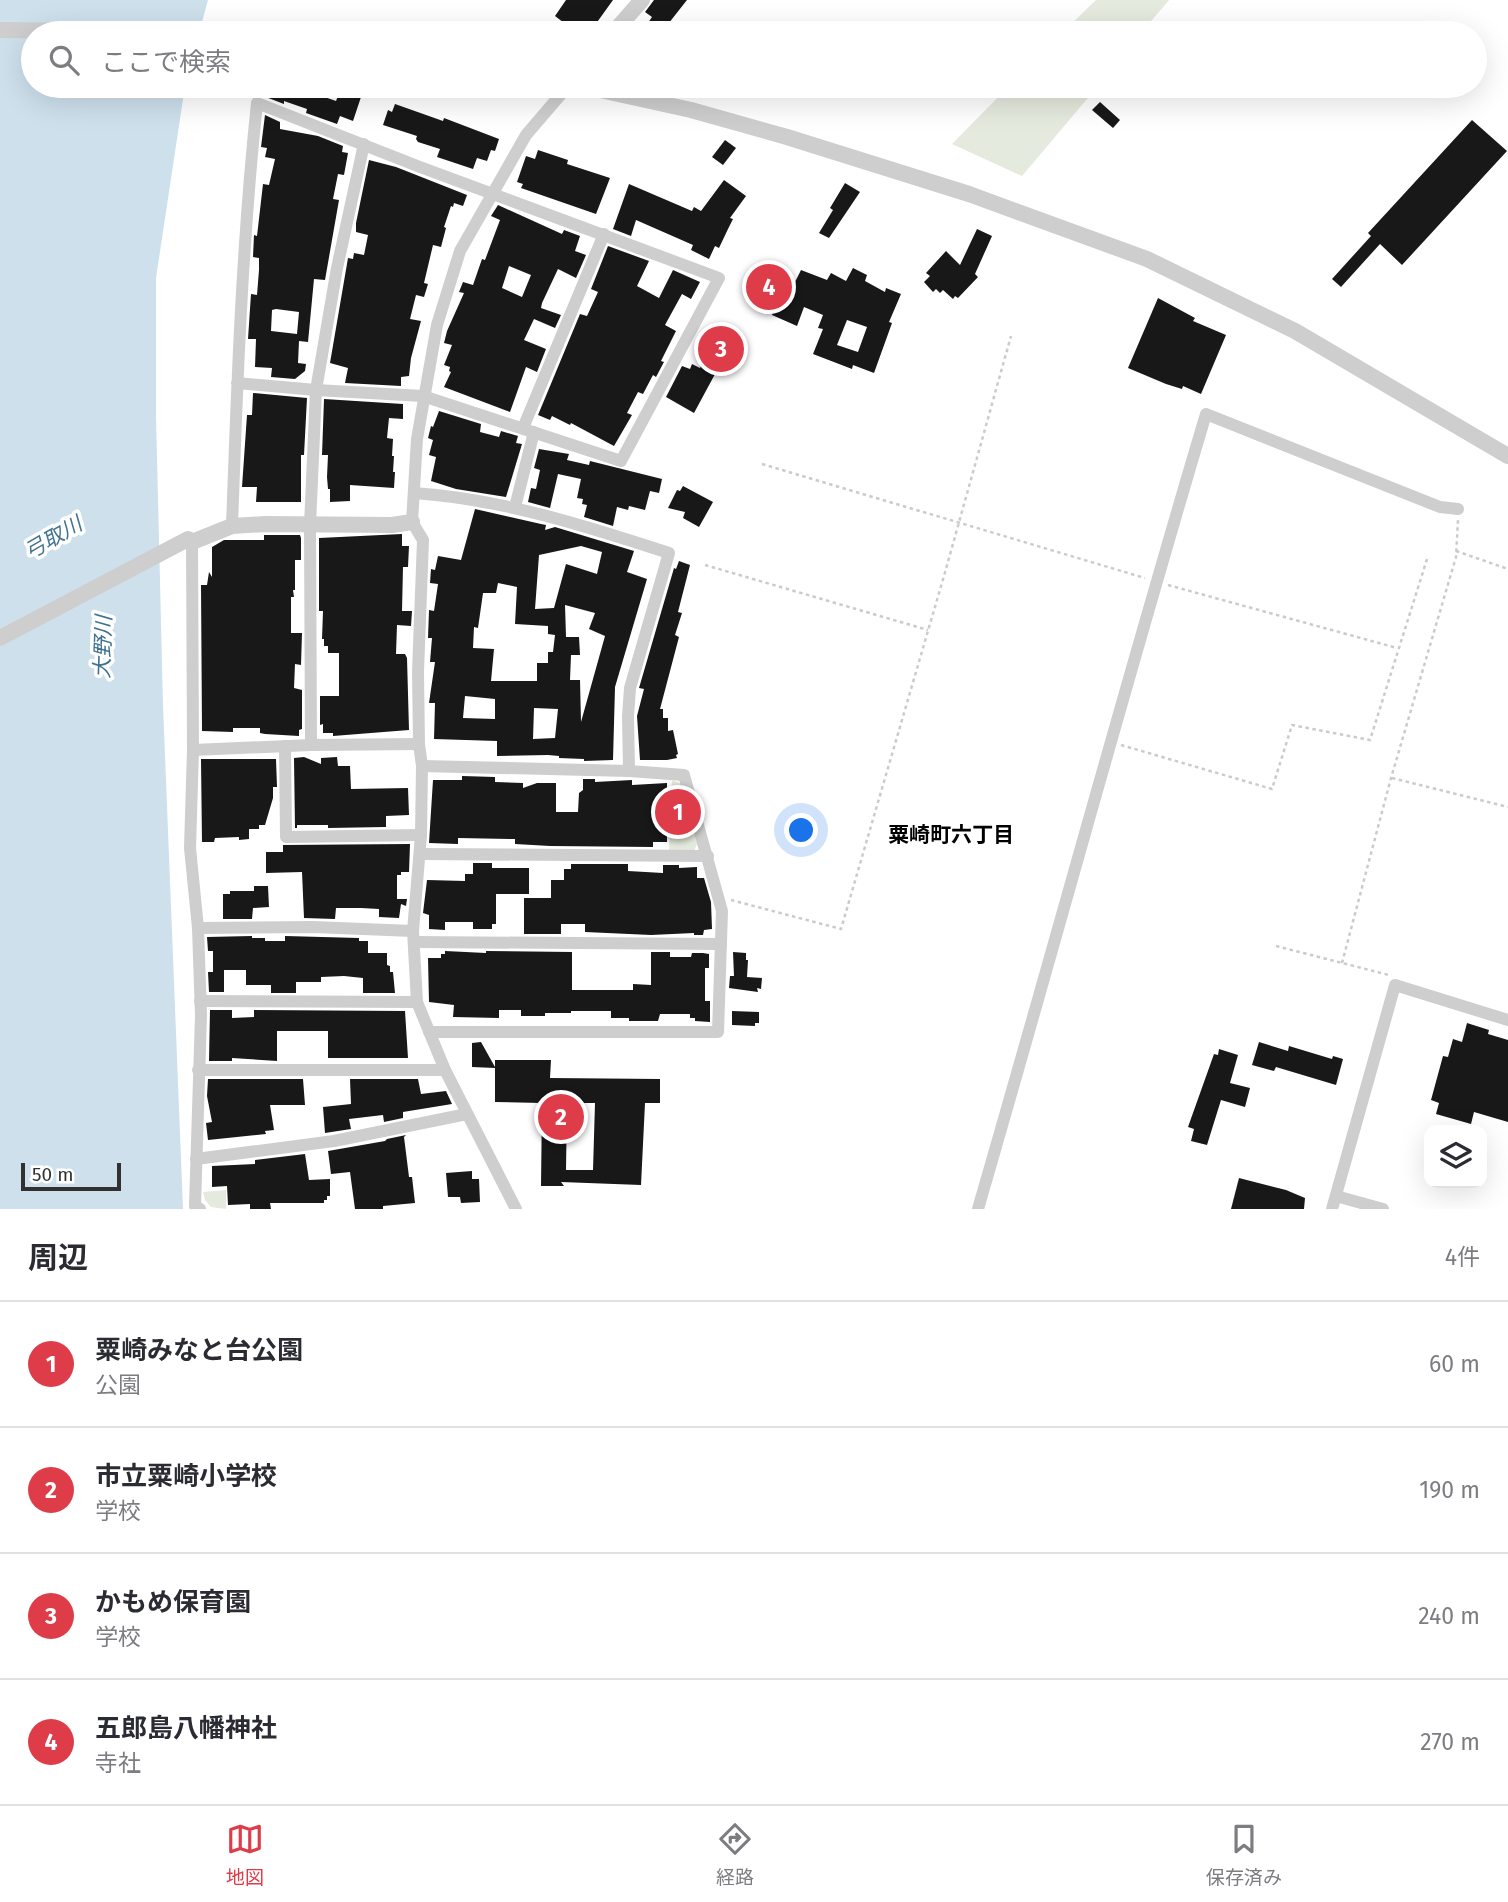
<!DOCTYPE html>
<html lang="ja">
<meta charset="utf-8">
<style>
:root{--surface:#fff;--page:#f2f2f3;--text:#2b2b33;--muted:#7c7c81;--line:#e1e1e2;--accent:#df3c4a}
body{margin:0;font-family:"Fira Sans","Noto Sans JP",sans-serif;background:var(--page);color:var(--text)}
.controls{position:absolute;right:21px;bottom:21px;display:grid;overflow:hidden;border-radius:14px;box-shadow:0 7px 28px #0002}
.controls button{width:63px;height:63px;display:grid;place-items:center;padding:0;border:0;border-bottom:2px solid var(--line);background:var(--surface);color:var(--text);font:35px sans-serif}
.scale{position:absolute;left:21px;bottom:18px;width:100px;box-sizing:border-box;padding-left:7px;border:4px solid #313131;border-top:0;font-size:19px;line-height:24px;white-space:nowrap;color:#313131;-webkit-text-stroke:5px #fff;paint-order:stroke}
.you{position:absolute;left:802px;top:831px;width:24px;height:24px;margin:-18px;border:5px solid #fff;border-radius:50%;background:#1a73e8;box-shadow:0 0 0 10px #1a73e833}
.badge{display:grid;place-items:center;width:46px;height:46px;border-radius:50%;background:var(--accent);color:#fff;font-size:23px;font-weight:700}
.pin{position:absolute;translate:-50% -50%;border:4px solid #fff;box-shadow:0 2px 7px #0006}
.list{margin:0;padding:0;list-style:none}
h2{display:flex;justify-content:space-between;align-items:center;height:91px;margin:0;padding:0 28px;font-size:30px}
h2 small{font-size:23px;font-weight:400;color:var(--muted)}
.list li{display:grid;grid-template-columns:46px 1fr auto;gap:21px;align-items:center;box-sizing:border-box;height:126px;padding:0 28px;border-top:2px solid var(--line)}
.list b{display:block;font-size:26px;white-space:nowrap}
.list p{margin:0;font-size:23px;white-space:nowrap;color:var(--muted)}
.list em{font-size:23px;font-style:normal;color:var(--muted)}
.icon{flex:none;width:38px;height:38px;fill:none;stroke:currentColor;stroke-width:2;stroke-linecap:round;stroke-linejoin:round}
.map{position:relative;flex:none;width:1508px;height:1209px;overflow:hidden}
.search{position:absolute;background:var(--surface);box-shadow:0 7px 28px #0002;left:21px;right:21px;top:21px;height:77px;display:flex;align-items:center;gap:18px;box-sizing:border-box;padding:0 24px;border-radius:38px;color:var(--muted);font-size:26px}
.sheet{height:595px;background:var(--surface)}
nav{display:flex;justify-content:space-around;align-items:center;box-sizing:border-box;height:98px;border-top:2px solid var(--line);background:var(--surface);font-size:19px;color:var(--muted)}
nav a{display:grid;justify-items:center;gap:4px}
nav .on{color:var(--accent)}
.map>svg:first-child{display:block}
.green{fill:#e4eadd}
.water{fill:#cde0ec}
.building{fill:#181818;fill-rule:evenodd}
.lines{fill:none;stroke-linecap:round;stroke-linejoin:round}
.path{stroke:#cbcbcb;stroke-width:2.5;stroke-dasharray:3.5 3.5;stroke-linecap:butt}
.minor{stroke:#cecece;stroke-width:12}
.tertiary{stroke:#cecece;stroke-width:16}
.labels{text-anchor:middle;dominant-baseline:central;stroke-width:7;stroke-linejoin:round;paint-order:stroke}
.water-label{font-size:21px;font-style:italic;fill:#417391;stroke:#fff}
.neighbourhood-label{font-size:21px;font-weight:bold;fill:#000;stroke:#fff}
</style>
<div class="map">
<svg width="1508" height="1209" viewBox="0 0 1508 1209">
<rect width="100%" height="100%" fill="#fff"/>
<!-- green -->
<g class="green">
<path d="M1096,0H1169L1141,33H1062Z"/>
<path d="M1009,86H1098L1022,176L952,144Z"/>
<path d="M672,780L682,784L697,844L694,851H669Z"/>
<path d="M226,1190V1209L211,1207L205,1200L203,1192Z"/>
</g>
<!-- water -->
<path class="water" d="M0,0H208L199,33H33V86H185L156,278V416L163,705L183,1209H0Z"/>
<!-- building -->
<g class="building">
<path d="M566,0H613L590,32L577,22L572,29L555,16Z"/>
<path d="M654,0H687L661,33H641L652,17L645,12Z"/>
<path d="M242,86H293L336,101L342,86L364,88L353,121L340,116L337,124L306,113L307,109L284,101V104L242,88Z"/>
<path d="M1100,102L1120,120L1113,128L1092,110Z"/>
<path d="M395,104L443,121L444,118L499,139L495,151L491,150L487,161L477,158L473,169L437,157L440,149L418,142L416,139L417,136L383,125L388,110L392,112Z"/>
<path d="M265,115L280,122V129L318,136L343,146L342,152L348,153L344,175L338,174L333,199L339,200L325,280L314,279L308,342L299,341L298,363L306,364L305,371L295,379L271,377L272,368L255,367L256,339H248L251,294L257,295L259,270V258L253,257L254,235L257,236L263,184L269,185L275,159L265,157L267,148L261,147ZM276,309L299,312L297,334L271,331L272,310Z"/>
<path d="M1472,120L1507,151L1402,265L1380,244L1341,287L1332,279L1371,236L1368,233Z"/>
<path d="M725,140L736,148L723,165L712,157Z"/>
<path d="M538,150L568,160L567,164L610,178L596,214L521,188L523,184L517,182L526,156L535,159Z"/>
<path d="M369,160L396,167L467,195L463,206L454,203L453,207L451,206L444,227L446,228L441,247L433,245L424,283L428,284L424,297L416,295L410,319L421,321L411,358L409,376L401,377V386L345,383L348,368L330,363L348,258L353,259L354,253L364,255L368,235L356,232V223Z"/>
<path d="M724,180L746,196L730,218L733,219L728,229L719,248L715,246L709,259L691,250L693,245L636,220L631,236L613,229L629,184L692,211L694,207L701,211Z"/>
<path d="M845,183L860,192L829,238L819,233L833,210L830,208Z"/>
<path d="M498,205L562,234L564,230L580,236L575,251L586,255L576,278L558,269L542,303L541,308L561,315L555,328L534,319L524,340L546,349L537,372L526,367L510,412L444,387L451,372L449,371L450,367L444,365L452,345L444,343L447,331L464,293L459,292L463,282L473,285L482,259L485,260L500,220L491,216ZM509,266L531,275L522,297L502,288Z"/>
<path d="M977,229L992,236L975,274L978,277L958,298L955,296L953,299L943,290L940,293L936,289L933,292L924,282L930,276L926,273L946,251L960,265Z"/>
<path d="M608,246L649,261L637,286L659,298L673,270L700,282L691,299L682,294L665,325L676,331L661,361L664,362L656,377L653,375L643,394L638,392L627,413L632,415L614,446L571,423L570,425L552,416L550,420L538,415L580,314L587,316L598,292L591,289Z"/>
<path d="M853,268L867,275L865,281L885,292L886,288L901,294L889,322L892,323L874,373L853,365L852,369L813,354L823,329L818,328L823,315L804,307L797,326L772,315L782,289L785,290L787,286L792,288L801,270L827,280L831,273L846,281ZM847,320L867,327L858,352L837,345Z"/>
<path d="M1158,298L1195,318L1193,321L1226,335L1201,394L1183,386L1182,389L1166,384L1128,368Z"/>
<path d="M723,329L729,330L735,337L694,413L666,397L682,366L690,369L692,364L700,368L714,343V336Z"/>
<path d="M253,393L307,398L304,455H301V502H256L257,487H242L247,415H252Z"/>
<path d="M324,399L403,404V419L389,418L387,438L393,439L392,456H394L393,472H395L394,488L350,485V501L330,502V489H328L327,477L328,455H322Z"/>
<path d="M439,411L481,424L480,432L499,437L501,431L518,436L516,443L522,444L506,497L456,489L431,481L436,457L429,455L433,440L428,438L431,426L433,427Z"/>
<path d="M539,449L569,454L567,460L589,465L590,461L662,479L659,493L650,491L645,510L629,506L628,510L617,507L613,526L584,517L587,505L582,504L583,499L577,498L581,479L558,474L550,508L528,502L531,488L536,489L540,470L534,468Z"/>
<path d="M683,486L713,502L699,527L683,518L685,512L668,508L677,490L680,491Z"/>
<path d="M475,509L541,524L546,525L545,530L555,527L634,551L627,572L647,579L615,687L613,760L584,761V759L559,758V756L548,755L497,756V741L434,739L435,703H429L435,662H430L432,638H428L429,610L434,611L438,584L430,583L431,569L435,570L438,556L461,560ZM581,546L602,552L597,574L566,564L554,608L535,609L539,555ZM498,583L517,587L515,624L548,626V634L555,635L553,652H548V663H537V681H491L494,649L473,648L474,627L478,628L483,593H496ZM565,605L595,613L589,629L605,636L581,722L580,680H570L571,655H580L579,637H566ZM465,696L495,699V719L463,718ZM534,708L558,709L555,738L533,739Z"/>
<path d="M402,534V546H409L408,567H403L402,611H412L411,626L397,625L396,654H405L407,658L409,730L333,736V733H323V724L320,725V696H339V653H328V646H324V639H322L323,611H319V538Z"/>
<path d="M264,535H300L301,538V560H295V590H293L294,597H291V633H302L301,665L295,664L294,688L302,690V729L299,730V736L265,734L260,733V728H233V732L202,731L201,585H207L209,572L212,577V547L224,540H264Z"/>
<path d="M679,561L690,565L678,612L682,613L675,635L679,637L660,709H663V718H668V731L673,730L678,754L676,755L677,758L667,760H640L637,716L644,689L639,688L674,568L676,569Z"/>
<path d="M304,757L321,764V758L337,757L338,766H350L351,789L408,788L409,815L386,816V827L328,828V825H297V828H295L294,758Z"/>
<path d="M201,759H276L277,787H273V798L265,825H259V829H249V839L239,840V837L215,838L214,842H202Z"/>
<path d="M462,776L495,777V782L523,783V788L537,783H556V812H578L579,793L583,790V779H595V782L632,780V785L667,783V842H653V847L550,846L515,844V839L458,838V844L429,843L433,780H462Z"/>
<path d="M410,844L409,872H401V875H397V899H407L406,906L401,904L399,918L379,917V909L361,908H336L335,919L304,918L302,872L266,873V852H283V845Z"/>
<path d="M473,863H492V868H529V894H496V924H492V929H473V922H445V930L429,929V915L423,913L427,880L465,881V874H473Z"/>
<path d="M571,864H628V871L663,873V865H679V868L697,867V878H704L711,902L712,929L704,930L703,935H694V933L651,935L585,932V924H561V934H524V898H551V880H564V869H571Z"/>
<path d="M254,886H268L269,907L253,908L252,919H223V894H230V891H254Z"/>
<path d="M252,936V938H265V941H285V936L359,938V941H368V953H387V965L390,966V972H393L395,993H363V978L344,976L321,977V982H296V993H271V985H246V970H224V992H209L208,972H213V951H208L207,937Z"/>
<path d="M445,951L486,953V951L572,952V990H633V984L651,985V952H670V957H691L692,953H703L709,954V968H705V1001H710V1022L695,1021V1018H690V1014H660L658,1021H629V1018H611V1011H571V1013H545V1016H521V1010H499V1018L453,1017L454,1005L429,1002L428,958H441V954H445Z"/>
<path d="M733,952L746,953V960H748L747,977L762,978L761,989L757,988L758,992L729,988L730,976H734Z"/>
<path d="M210,1010H232V1018L254,1017V1010L405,1011L408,1058H328V1031H277V1061L232,1058V1061H209Z"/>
<path d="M732,1011L759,1012V1023H755V1026L732,1025Z"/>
<path d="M1467,1023L1489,1030L1488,1034L1508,1040V1122L1474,1112L1471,1124L1436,1114L1439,1103L1431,1100L1443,1056L1448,1057L1453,1039L1462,1042Z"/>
<path d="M481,1042L495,1067V1060H551L550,1078L660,1079V1103H645L641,1185L561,1182L564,1186H541L542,1103L495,1102V1068L472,1067V1043ZM567,1103H595L593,1170H566Z"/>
<path d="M1259,1042L1288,1051L1289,1046L1332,1059L1333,1056L1343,1059L1336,1085L1276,1067L1274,1071L1252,1065Z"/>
<path d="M1219,1049L1238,1055L1230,1083L1250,1088L1245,1107L1221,1100L1207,1145L1191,1141L1194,1129L1188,1127L1214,1054L1218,1055Z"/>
<path d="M208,1079H303L305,1105H270L274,1130L265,1131L266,1134L208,1140L206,1123L212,1122L207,1096Z"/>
<path d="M350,1079H418L421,1094L446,1091L452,1104L403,1112V1118L384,1122L383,1115L349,1119L351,1129L325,1133L323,1107L351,1104Z"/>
<path d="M406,1135L404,1137L409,1177H412L415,1203L383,1206V1209H355L350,1172L331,1174L328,1151L385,1141L387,1139Z"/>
<path d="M305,1154L309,1180L330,1179V1196H327V1200H324V1203H270L271,1209H250V1204L228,1205L227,1186L212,1187V1166L255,1164V1160Z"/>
<path d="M472,1171V1179H479L480,1202L461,1203L460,1197H448L446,1173Z"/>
<path d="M1239,1178L1286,1190L1305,1198L1304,1209H1231Z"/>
</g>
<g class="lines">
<!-- path -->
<g class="path">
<path d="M762,464L1145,578"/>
<path d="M1456,551L1508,569"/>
<path d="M705,565L928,630"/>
<path d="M1168,585L1397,648"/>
<path d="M1121,745L1272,789L1292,725L1370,740L1428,556"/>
<path d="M1392,778L1508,807"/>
<path d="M731,900L841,929L944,576L1011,336"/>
<path d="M1276,946L1389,975"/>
<path d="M1342,963L1391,778L1456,557L1458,520"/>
</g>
<!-- minor -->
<g class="minor">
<path d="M523,428L604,234"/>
<path d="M414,493C502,499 586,526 669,553L630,688L628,716L629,771L422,766"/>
<path d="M515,507L534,432"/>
<path d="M232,526C237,385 242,244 257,103L420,167L719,278L621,461L423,396L316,390L237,383"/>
<path d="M192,542L193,750L190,848L198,928L201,1015L195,1206L200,1209"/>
<path d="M311,745L310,525L316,390L337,268L364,144"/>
<path d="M285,746L286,837L421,835"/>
<path d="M193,750L311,745L419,744"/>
<path d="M420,854L708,856"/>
<path d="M198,928L313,927L413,931"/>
<path d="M414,942L721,944"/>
<path d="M200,1001L417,1002"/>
<path d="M429,1032H718L722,911L684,775L629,771"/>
<path d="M198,1070H445"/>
<path d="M196,1159L334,1141L467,1114"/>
<path d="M1336,1196L1383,1209"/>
<path d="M516,1209L445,1070L417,1002L413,931L421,835L422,766L419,744L418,672L423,540L412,522L417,439L437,325L460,251L526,135L568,86"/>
<path d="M978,1209C1055,944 1127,678 1206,414L1440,507L1458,509"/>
<path d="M1332,1209L1395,985L1508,1020"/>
</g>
<!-- tertiary -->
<g class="tertiary">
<path d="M0,30L257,33"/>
<path d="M613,33L642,0"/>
<path d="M582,86L691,110L787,137L969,194L1147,259L1295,331L1508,456"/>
<path d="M0,638L188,539L192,542L232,526L265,524L392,525L412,522"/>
</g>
</g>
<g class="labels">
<!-- water labels -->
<g class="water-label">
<text transform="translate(53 538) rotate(-30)">弓取川</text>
<text transform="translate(103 647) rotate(-88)">大野川</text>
</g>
<!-- neighbourhood labels -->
<g class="neighbourhood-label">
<text x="951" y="835">粟崎町六丁目</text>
</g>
</g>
</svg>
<div class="controls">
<button><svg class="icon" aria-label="layers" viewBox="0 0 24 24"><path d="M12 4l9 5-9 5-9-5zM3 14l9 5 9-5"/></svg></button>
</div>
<div class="scale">50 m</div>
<div class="you"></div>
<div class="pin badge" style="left:678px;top:812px">1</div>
<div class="pin badge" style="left:561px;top:1117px">2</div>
<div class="pin badge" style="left:721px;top:349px">3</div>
<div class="pin badge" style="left:769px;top:287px">4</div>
<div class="search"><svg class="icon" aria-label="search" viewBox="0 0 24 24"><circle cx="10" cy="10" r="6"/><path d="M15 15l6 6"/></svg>ここで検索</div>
</div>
<section class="sheet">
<h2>周辺<small>4件</small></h2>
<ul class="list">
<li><span class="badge">1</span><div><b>粟崎みなと台公園</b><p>公園</p></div><em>60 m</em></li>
<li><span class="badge">2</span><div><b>市立粟崎小学校</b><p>学校</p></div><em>190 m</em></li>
<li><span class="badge">3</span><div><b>かもめ保育園</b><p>学校</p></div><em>240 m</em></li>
<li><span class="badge">4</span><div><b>五郎島八幡神社</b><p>寺社</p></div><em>270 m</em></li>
</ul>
</section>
<nav>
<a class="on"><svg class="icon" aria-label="map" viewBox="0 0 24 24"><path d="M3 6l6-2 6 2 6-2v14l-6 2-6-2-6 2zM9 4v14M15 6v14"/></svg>地図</a>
<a><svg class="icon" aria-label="directions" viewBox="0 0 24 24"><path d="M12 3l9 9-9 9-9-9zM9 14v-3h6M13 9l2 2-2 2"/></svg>経路</a>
<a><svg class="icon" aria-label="saved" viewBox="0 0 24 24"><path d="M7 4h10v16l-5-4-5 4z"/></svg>保存済み</a>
</nav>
